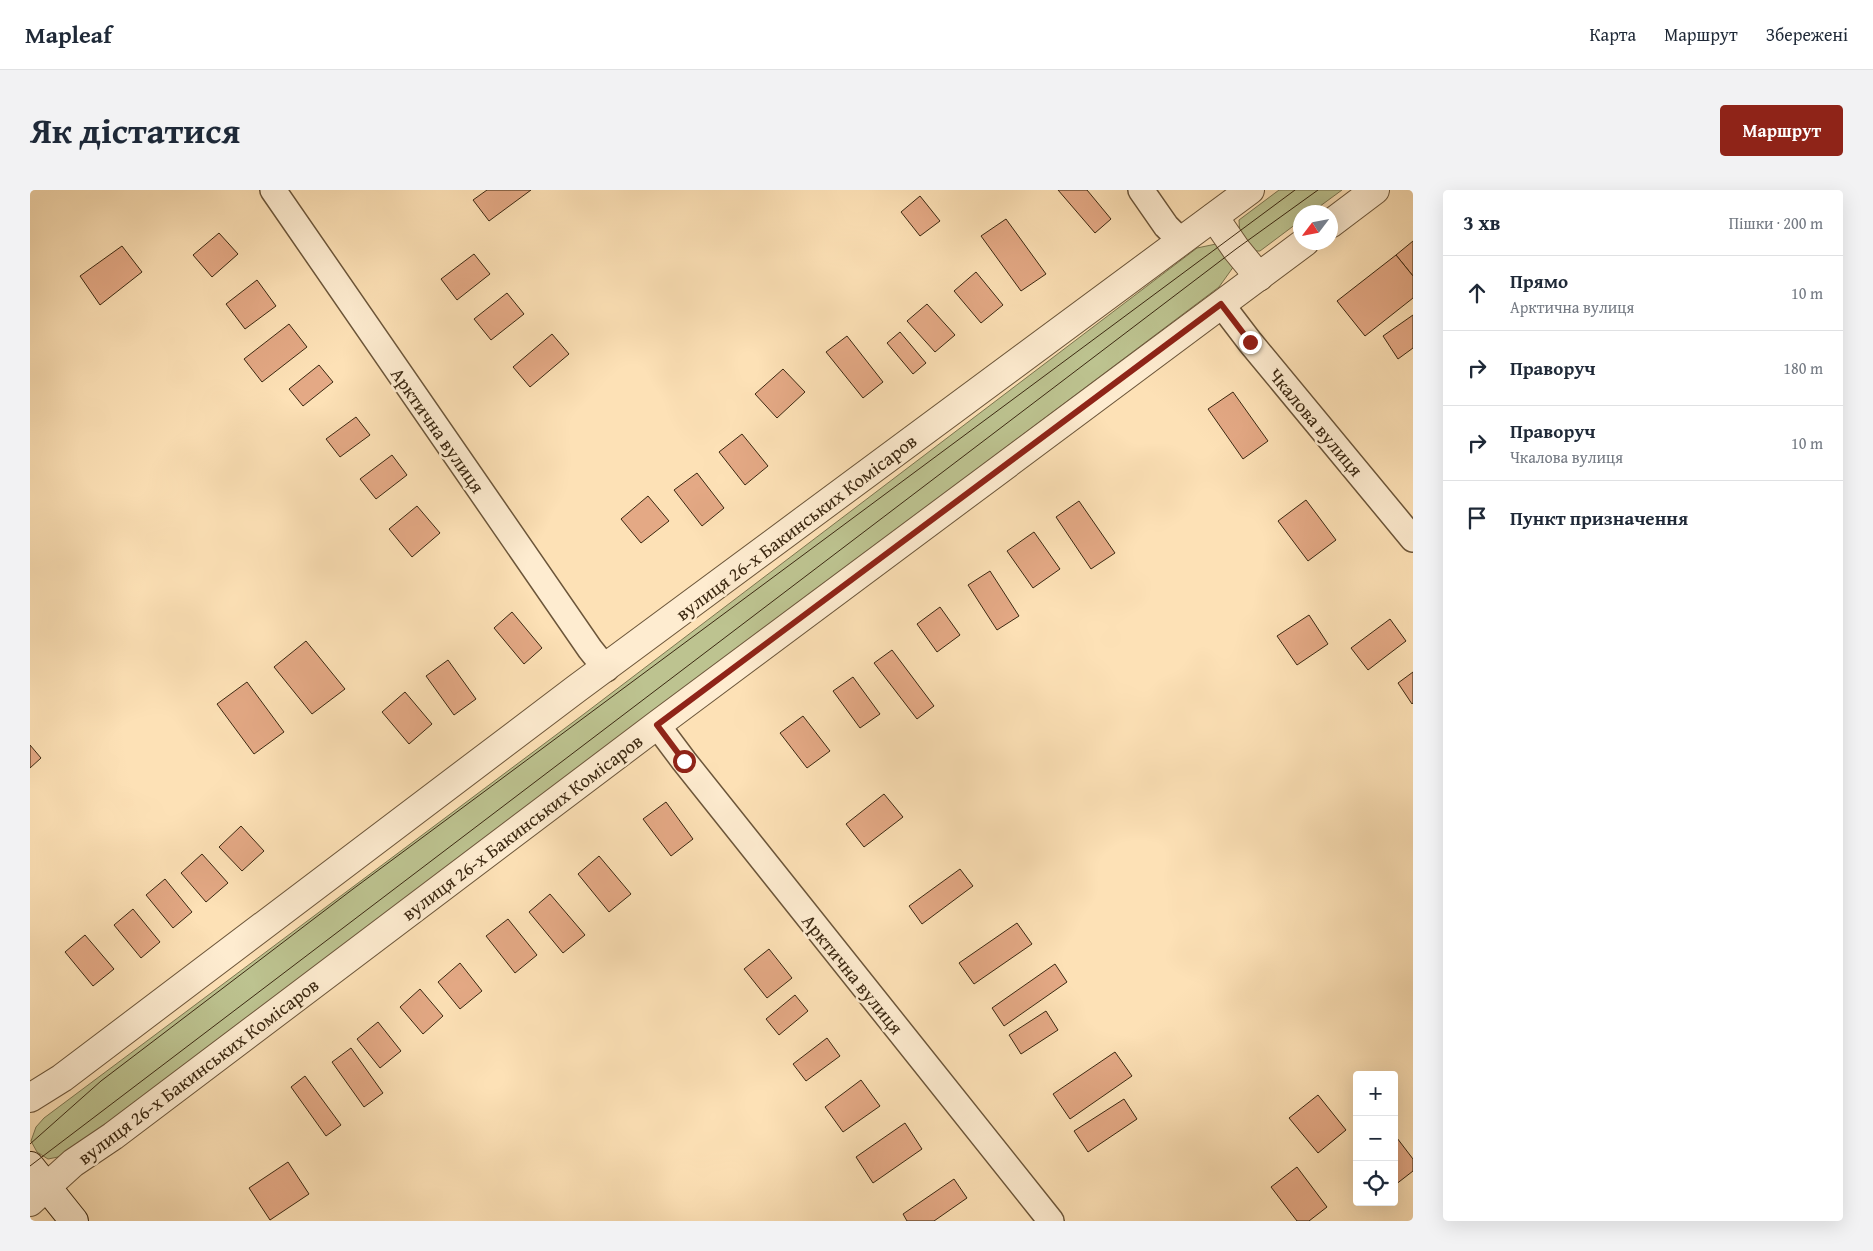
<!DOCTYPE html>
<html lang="uk">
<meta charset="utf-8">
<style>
:root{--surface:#fff;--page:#f2f2f3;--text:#1f2937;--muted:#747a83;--line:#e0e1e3;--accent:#8f2418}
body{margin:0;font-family:"Gentium Book Plus",serif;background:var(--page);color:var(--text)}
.controls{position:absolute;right:15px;bottom:15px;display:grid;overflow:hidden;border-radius:5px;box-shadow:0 5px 20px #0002}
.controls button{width:45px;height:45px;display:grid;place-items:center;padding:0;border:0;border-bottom:1px solid var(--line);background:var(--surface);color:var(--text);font:25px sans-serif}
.compass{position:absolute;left:1263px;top:15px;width:45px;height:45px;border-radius:50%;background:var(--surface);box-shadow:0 5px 20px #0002;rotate:238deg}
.stop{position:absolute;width:15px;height:15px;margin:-11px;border:4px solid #8f2418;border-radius:50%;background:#fff}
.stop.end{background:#8f2418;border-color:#fff;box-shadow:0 1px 5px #0008}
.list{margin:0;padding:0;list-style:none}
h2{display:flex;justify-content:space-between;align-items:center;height:65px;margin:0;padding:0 20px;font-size:21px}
h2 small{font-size:16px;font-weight:400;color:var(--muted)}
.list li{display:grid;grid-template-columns:32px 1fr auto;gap:15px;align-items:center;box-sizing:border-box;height:75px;padding:0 20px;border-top:1px solid var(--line)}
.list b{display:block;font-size:19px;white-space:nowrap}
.list p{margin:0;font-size:16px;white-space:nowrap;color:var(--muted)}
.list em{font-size:16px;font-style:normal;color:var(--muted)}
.icon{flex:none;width:28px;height:28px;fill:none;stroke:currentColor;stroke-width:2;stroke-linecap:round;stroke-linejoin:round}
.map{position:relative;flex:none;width:1383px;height:1031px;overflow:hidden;border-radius:5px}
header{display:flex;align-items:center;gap:30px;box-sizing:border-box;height:70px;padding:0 25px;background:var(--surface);border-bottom:1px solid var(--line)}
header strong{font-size:24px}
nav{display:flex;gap:28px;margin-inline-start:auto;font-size:18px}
.intro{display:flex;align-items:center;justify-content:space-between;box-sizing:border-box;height:120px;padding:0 30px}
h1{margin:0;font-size:35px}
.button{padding:12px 22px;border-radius:5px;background:var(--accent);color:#fff;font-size:18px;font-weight:700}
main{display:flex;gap:30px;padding:0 30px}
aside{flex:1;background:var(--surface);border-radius:5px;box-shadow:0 5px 20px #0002}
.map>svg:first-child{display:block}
.green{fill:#bdc390;stroke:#7c7650}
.building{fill:#e4a985;stroke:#3b2811}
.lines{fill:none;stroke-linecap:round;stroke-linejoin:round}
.minor-casing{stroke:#6c563a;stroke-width:28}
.tertiary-casing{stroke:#6c563a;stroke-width:30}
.secondary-casing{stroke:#3b2811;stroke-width:30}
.minor{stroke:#feecd0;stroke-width:25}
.tertiary{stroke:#feecd0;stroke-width:28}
.secondary{stroke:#feecd0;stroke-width:28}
.tram{stroke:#3b2811;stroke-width:1}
.route{stroke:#8f2418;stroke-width:6}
.labels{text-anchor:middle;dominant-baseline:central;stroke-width:5;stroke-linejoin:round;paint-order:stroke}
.street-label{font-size:19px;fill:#3b2811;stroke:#feecd0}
</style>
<header>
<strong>Mapleaf</strong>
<nav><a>Карта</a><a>Маршрут</a><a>Збережені</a></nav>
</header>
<div class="intro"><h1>Як дістатися</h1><a class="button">Маршрут</a></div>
<main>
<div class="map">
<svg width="1383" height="1031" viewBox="0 0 1383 1031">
<rect width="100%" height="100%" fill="#fde1b6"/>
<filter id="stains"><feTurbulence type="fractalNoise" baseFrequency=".004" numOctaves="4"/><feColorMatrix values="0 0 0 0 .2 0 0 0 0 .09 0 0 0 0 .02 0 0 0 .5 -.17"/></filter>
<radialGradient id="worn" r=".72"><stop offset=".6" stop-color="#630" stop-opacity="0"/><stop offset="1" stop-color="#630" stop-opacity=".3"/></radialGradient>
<!-- green -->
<g class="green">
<path d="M1249,0H1312L1282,22H1270V31L1230,61H1221L1210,48L1209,30Z"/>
<path d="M1186,54L1204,76L1189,97L33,966L18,969L7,962L1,951L6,937L14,928L554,524L1167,58Z"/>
</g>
<!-- building -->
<g class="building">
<path d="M457,0H501L459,31L443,10Z"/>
<path d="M1028,0H1057L1081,29L1065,43Z"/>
<path d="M890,6L910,31L890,46L871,22Z"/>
<path d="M976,29L1016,84L991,101L951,46Z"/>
<path d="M189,43L208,64L182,87L163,65Z"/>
<path d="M1383,51V86L1366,65Z"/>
<path d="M92,56L112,82L70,115L50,86Z"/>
<path d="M444,64L460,84L427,110L411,89Z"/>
<path d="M1366,65L1383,86V108L1335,146L1307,111Z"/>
<path d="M946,82L973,115L951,133L924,101Z"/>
<path d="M227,90L246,116L215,139L196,114Z"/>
<path d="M477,103L494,124L461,150L444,129Z"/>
<path d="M897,114L925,145L905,162L877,131Z"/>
<path d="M1383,125V158L1368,169L1353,146Z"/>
<path d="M259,134L277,157L232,192L214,169Z"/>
<path d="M870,142L896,173L883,184L857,153Z"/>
<path d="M522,144L539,164L500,197L483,177Z"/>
<path d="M817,146L853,192L833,208L796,162Z"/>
<path d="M289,175L303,192L273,216L259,199Z"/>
<path d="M753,179L775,202L747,228L725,204Z"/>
<path d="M1203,202L1238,251L1213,269L1178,219Z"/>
<path d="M326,227L340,245L310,267L296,249Z"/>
<path d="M712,244L738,276L715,295L689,262Z"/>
<path d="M362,265L377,285L346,309L330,289Z"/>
<path d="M667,283L694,318L672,336L644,300Z"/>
<path d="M618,306L639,331L611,353L591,329Z"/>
<path d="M1276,310L1306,350L1278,371L1248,331Z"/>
<path d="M1049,311L1085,363L1061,379L1026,327Z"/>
<path d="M387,316L410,343L382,367L359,339Z"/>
<path d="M1004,342L1030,379L1003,398L977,361Z"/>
<path d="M960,381L989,426L967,440L938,395Z"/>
<path d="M910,417L930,445L907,462L887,434Z"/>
<path d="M482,422L512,458L494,474L464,438Z"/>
<path d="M1279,425L1298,454L1267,475L1247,446Z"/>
<path d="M1360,429L1376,451L1338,480L1321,458Z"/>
<path d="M276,451L315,499L282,524L244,477Z"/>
<path d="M862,460L904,516L887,529L844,473Z"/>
<path d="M418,470L446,509L424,525L396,486Z"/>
<path d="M1383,482V513L1382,514L1368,493Z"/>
<path d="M823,487L850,524L830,538L803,501Z"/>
<path d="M217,492L254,542L224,564L187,514Z"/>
<path d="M375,502L402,534L379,554L352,522Z"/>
<path d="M773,526L800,561L777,578L750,543Z"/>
<path d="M0,555L11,568L0,578Z"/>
<path d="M854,604L873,627L834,657L816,634Z"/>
<path d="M636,612L663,649L641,666L613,629Z"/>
<path d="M211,636L234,661L212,681L189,657Z"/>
<path d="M172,664L198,693L176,712L151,683Z"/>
<path d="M569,666L601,704L579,722L548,684Z"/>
<path d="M930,679L943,696L892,734L879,716Z"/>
<path d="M135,689L162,722L143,738L116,705Z"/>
<path d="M520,704L555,745L533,763L499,722Z"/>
<path d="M103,719L130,752L111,768L84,735Z"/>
<path d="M478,729L507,765L485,783L456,746Z"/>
<path d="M987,733L1002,754L944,794L929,773Z"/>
<path d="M55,745L84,779L63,796L35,762Z"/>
<path d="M739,759L762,788L737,808L714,779Z"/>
<path d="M430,773L452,801L430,819L408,792Z"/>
<path d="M1025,774L1037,792L974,836L962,818Z"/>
<path d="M390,799L413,826L393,844L370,817Z"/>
<path d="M765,805L778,821L749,845L736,829Z"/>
<path d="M1016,821L1028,840L991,864L979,845Z"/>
<path d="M348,832L371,861L350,878L327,849Z"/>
<path d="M797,848L810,866L776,891L763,874Z"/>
<path d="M321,858L353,903L334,917L302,872Z"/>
<path d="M1085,862L1102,886L1040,929L1023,904Z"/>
<path d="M275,886L311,935L296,946L261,897Z"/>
<path d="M831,890L850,916L813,942L795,917Z"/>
<path d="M1288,905L1316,940L1288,963L1259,928Z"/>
<path d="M1094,909L1107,929L1058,962L1044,941Z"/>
<path d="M875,933L892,959L843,993L826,967Z"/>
<path d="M1367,948L1383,969V981L1365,995L1364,950Z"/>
<path d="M258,972L279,1004L240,1030L219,998Z"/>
<path d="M1267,977L1297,1017L1279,1031H1267L1241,997Z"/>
<path d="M924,989L937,1008L904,1031H877L873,1024Z"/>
</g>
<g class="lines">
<!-- minor casing -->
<g class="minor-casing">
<g id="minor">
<path d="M243,0L560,459L576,479"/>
<path d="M1111,0L1136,36L1151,51"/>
<path d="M1191,114L1220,152L1383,349"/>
<path d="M627,535L654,571L1021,1031"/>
</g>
</g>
<!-- tertiary casing -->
<g class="tertiary-casing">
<g id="tertiary">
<path d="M1184,27L1206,59L1229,87"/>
<path d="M1300,34L1345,0"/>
<path d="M0,908L32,888L546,499L1220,0"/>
<path d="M0,1012L43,973L83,946L627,535L1275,52"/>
</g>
</g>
<!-- secondary casing -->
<g class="secondary-casing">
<path id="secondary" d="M0,976L44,1031"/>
</g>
<!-- minor -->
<use href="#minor" class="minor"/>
<!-- tertiary -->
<use href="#tertiary" class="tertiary"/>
<!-- secondary -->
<use href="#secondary" class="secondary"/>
<!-- tram -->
<g class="tram">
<path d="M0,954L71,891L323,699L1265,0"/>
<path d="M0,976L1206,59L1288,0"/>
</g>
</g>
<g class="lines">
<!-- route -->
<path class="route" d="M654,571L627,535L1191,114L1220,152"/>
</g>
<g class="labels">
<!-- street labels -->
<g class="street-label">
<text transform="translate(1286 232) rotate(50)">Чкалова вулиця</text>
<text transform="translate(408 240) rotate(55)">Арктична вулиця</text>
<text transform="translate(766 337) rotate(-37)">вулиця 26-х Бакинських Комісаров</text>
<text transform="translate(492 637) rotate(-37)">вулиця 26-х Бакинських Комісаров</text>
<text transform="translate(823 784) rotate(51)">Арктична вулиця</text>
<text transform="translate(168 881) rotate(-37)">вулиця 26-х Бакинських Комісаров</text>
</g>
</g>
<rect width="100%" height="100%" filter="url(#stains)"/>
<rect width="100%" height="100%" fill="url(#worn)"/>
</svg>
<div class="controls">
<button>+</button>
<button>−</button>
<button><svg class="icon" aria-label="locate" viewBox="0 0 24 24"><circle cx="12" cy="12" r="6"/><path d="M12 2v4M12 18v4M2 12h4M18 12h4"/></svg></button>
</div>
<svg class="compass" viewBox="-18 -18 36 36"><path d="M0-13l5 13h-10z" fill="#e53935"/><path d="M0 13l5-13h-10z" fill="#747a83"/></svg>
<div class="stop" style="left:654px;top:571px"></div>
<div class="stop end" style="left:1220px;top:152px"></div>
</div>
<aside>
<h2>3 хв<small>Пішки · 200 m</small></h2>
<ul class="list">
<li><svg class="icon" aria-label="ahead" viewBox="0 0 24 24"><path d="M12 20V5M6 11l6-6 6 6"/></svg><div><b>Прямо</b><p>Арктична вулиця</p></div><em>10 m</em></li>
<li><svg class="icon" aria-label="right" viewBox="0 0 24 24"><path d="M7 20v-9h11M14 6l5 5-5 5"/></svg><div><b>Праворуч</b></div><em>180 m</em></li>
<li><svg class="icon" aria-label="right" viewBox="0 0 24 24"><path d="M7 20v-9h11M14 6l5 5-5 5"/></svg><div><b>Праворуч</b><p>Чкалова вулиця</p></div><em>10 m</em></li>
<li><svg class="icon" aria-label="arrive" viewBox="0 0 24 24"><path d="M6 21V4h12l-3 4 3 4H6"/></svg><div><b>Пункт призначення</b></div></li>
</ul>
</aside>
</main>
